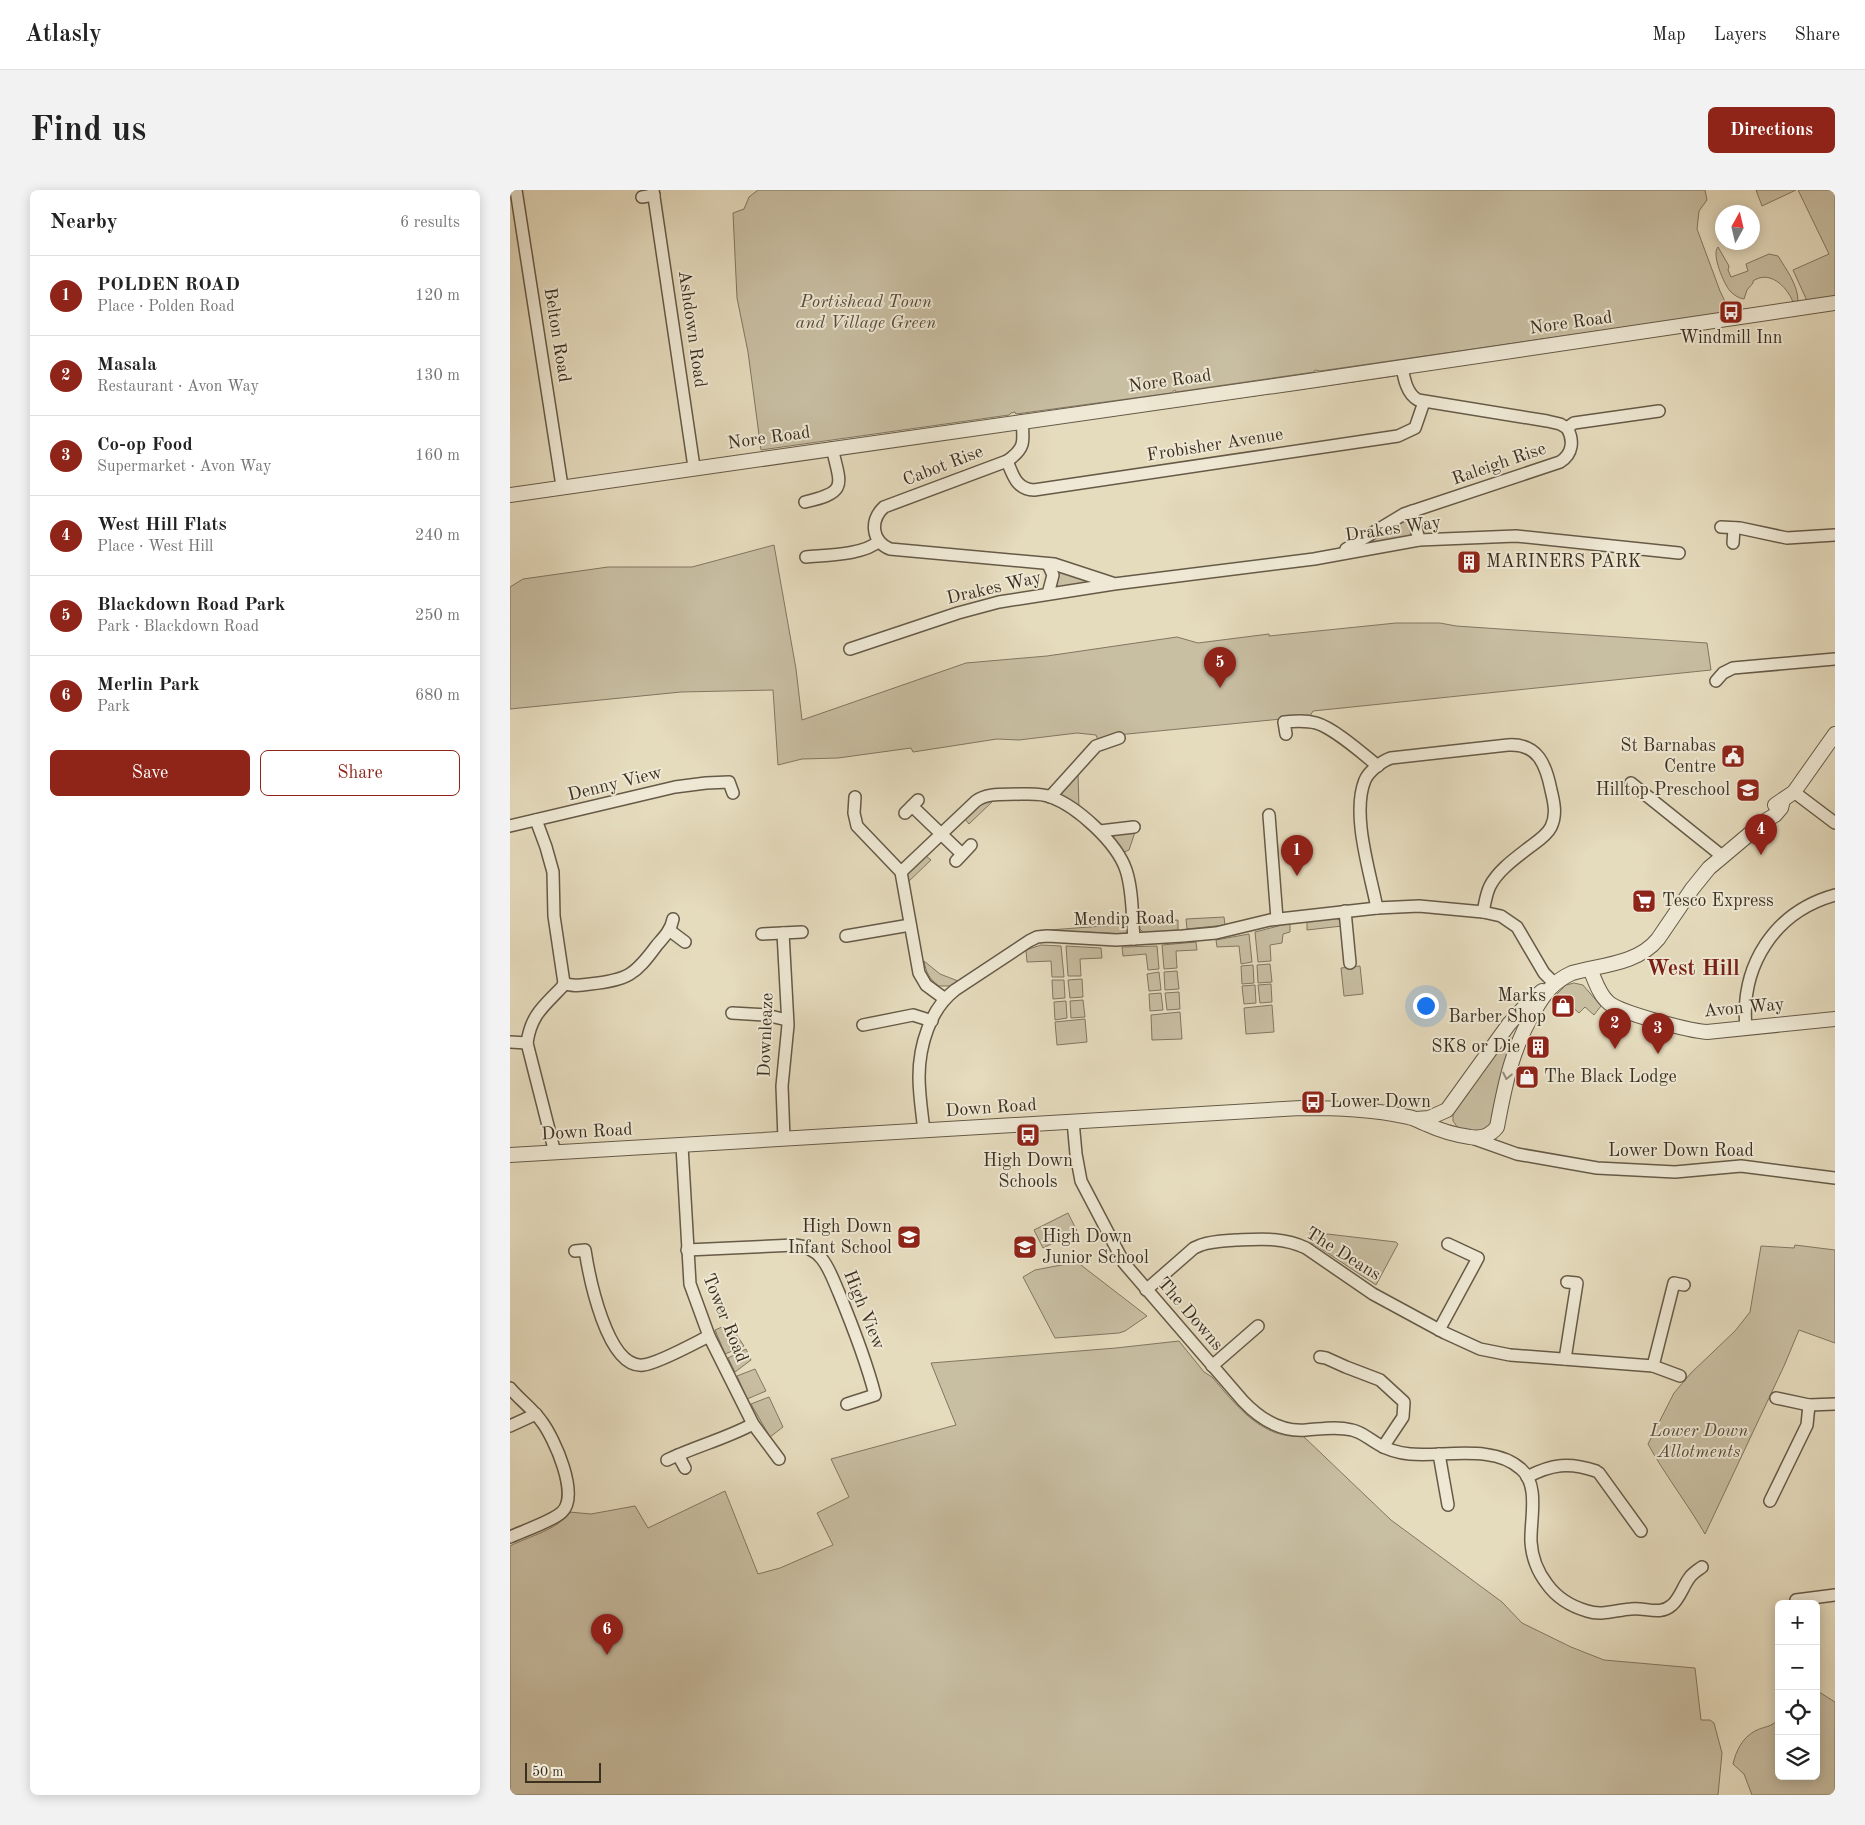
<!DOCTYPE html>
<meta charset="utf-8">
<style>
:root{--surface:#fff;--page:#f2f2f2;--text:#222;--muted:#767676;--line:#e0e0e0;--accent:#8f2418}
body{margin:0;font-family:"Old Standard TT",serif;background:var(--page);color:var(--text)}
.controls{position:absolute;right:15px;bottom:15px;display:grid;overflow:hidden;border-radius:8px;box-shadow:0 2px 12px #0003}
.controls button{width:45px;height:45px;display:grid;place-items:center;padding:0;border:0;border-bottom:1px solid var(--line);background:var(--surface);color:var(--text);font:25px sans-serif}
.compass{position:absolute;left:1205px;top:15px;width:45px;height:45px;border-radius:50%;background:var(--surface);box-shadow:0 2px 12px #0003;rotate:8deg}
.scale{position:absolute;left:15px;bottom:12px;width:76px;box-sizing:border-box;padding-left:5px;border:2px solid #3c2f20;border-top:0;font-size:14px;line-height:18px;white-space:nowrap;color:#3c2f20;-webkit-text-stroke:4px #eee8d4;paint-order:stroke}
.you{position:absolute;left:915px;top:815px;width:18px;height:18px;margin:-12px;border:4px solid #fff;border-radius:50%;background:#1a73e8;box-shadow:0 0 0 8px #1a73e833}
.badge{display:grid;place-items:center;width:32px;height:32px;border-radius:50%;background:var(--accent);color:#fff;font-size:16px;font-weight:700}
.pin{position:absolute;translate:-50% -41px;filter:drop-shadow(0 1px 2px #0008)}
.pin::after{content:'';position:absolute;top:26px;width:18px;height:15px;background:inherit;clip-path:polygon(0 0,100% 0,50% 100%)}
.list{margin:0;padding:0;list-style:none}
h2{display:flex;justify-content:space-between;align-items:center;height:65px;margin:0;padding:0 20px;font-size:21px}
h2 small{font-size:16px;font-weight:400;color:var(--muted)}
.list li{display:grid;grid-template-columns:32px 1fr auto;gap:15px;align-items:center;box-sizing:border-box;height:80px;padding:0 20px;border-top:1px solid var(--line)}
.list b{display:block;font-size:19px;white-space:nowrap}
.list p{margin:0;font-size:16px;white-space:nowrap;color:var(--muted)}
.list em{font-size:16px;font-style:normal;color:var(--muted)}
.actions{display:flex;gap:10px;padding:15px 20px}
.actions a{flex:1;padding:11px 0;border:1px solid var(--accent);border-radius:8px;text-align:center;font-size:18px;color:var(--accent)}
.actions .main{background:var(--accent);color:#fff}
.icon{flex:none;width:28px;height:28px;fill:none;stroke:currentColor;stroke-width:2;stroke-linecap:round;stroke-linejoin:round}
.map{position:relative;flex:none;width:1325px;height:1605px;overflow:hidden;border-radius:8px}
header{display:flex;align-items:center;gap:30px;box-sizing:border-box;height:70px;padding:0 25px;background:var(--surface);border-bottom:1px solid var(--line)}
header strong{font-size:24px}
nav{display:flex;gap:28px;margin-inline-start:auto;font-size:18px}
.intro{display:flex;align-items:center;justify-content:space-between;box-sizing:border-box;height:120px;padding:0 30px}
h1{margin:0;font-size:35px}
.button{padding:12px 22px;border-radius:8px;background:var(--accent);color:#fff;font-size:18px;font-weight:700}
main{display:flex;gap:30px;padding:0 30px}
aside{flex:1;background:var(--surface);border-radius:8px;box-shadow:0 2px 12px #0003}
.map>svg:first-child{display:block}
.green{fill:#c8bea2;stroke:#827661}
.lines{fill:none;stroke-linecap:round;stroke-linejoin:round}
.minor-casing{stroke:#665a47;stroke-width:14}
.tertiary-casing{stroke:#665a47;stroke-width:16}
.minor{stroke:#eee8d4;stroke-width:11}
.tertiary{stroke:#eee8d4;stroke-width:14}
.oneway{stroke:#958c7a}
.labels{text-anchor:middle;dominant-baseline:central;stroke-width:4;stroke-linejoin:round;paint-order:stroke}
.park-label{font-size:18px;font-style:italic;fill:#584c3a;stroke:#eee8d4}
.street-label{font-size:18px;fill:#3c2f20;stroke:#eee8d4}
.poi-label{font-size:18px;fill:#3c2f20;stroke:#eee8d4;text-anchor:start}
.district-label{font-size:22px;font-weight:bold;fill:#7a1f14;stroke:#eee8d4}
</style>
<header>
<strong>Atlasly</strong>
<nav><a>Map</a><a>Layers</a><a>Share</a></nav>
</header>
<div class="intro"><h1>Find us</h1><a class="button">Directions</a></div>
<main>
<aside>
<h2>Nearby<small>6 results</small></h2>
<ul class="list">
<li><span class="badge">1</span><div><b>POLDEN ROAD</b><p>Place · Polden Road</p></div><em>120 m</em></li>
<li><span class="badge">2</span><div><b>Masala</b><p>Restaurant · Avon Way</p></div><em>130 m</em></li>
<li><span class="badge">3</span><div><b>Co-op Food</b><p>Supermarket · Avon Way</p></div><em>160 m</em></li>
<li><span class="badge">4</span><div><b>West Hill Flats</b><p>Place · West Hill</p></div><em>240 m</em></li>
<li><span class="badge">5</span><div><b>Blackdown Road Park</b><p>Park · Blackdown Road</p></div><em>250 m</em></li>
<li><span class="badge">6</span><div><b>Merlin Park</b><p>Park</p></div><em>680 m</em></li>
</ul>
<div class="actions"><a class="main">Save</a><a>Share</a></div>
</aside>
<div class="map">
<svg width="1325" height="1605" viewBox="0 0 1325 1605">
<rect width="100%" height="100%" fill="#e5dbbd"/>
<filter id="stains"><feTurbulence type="fractalNoise" baseFrequency=".004" numOctaves="4"/><feColorMatrix values="0 0 0 0 .2 0 0 0 0 .09 0 0 0 0 .02 0 0 0 .5 -.17"/></filter>
<radialGradient id="worn" r=".72"><stop offset=".6" stop-color="#630" stop-opacity="0"/><stop offset="1" stop-color="#630" stop-opacity=".3"/></radialGradient>
<!-- green -->
<g class="green">
<path d="M248,0H1195L1197,10L1189,21L1187,39L1210,101L1220,122L810,181L805,180L804,182L666,202L665,200L661,203L506,224L505,222L501,223L499,225L251,260L238,162L227,108L223,23L234,19L239,7Z"/>
<path d="M1246,0H1286L1252,16Z"/>
<path d="M1288,0H1325V109L1298,113L1283,80L1319,64Z"/>
<path d="M1208,57L1219,76L1218,80L1221,87L1238,81L1236,74L1259,64L1268,66C1276,79 1288,95 1288,111L1283,112C1276,95 1259,80 1243,91V93L1237,100L1234,109C1228,108 1224,105 1220,101C1214,94 1201,64 1208,57Z"/>
<path d="M884,184L885,186L525,237L526,236Z"/>
<path d="M895,331L900,332L902,342L899,347L862,353L864,349Z"/>
<path d="M264,355L286,479L292,530L456,473L537,466L667,447L688,453L759,444V446L886,433H930L946,436L1197,453L1201,480L803,521L800,526L792,527L597,546L588,550L586,545L567,543L509,550L487,549L403,562L401,558L328,568L292,569L268,575L263,500L171,502L0,519V397L13,389L98,377H182Z"/>
<path d="M547,381L576,390L577,393L547,397Z"/>
<path d="M568,582L569,620C543,602 548,603 568,582Z"/>
<path d="M485,609L459,634L455,629L472,613Z"/>
<path d="M625,642L619,660L612,663L603,649L605,643Z"/>
<path d="M416,666L421,670L397,693L396,683Z"/>
<path d="M714,727L715,735L677,739L676,729Z"/>
<path d="M824,727L831,731L832,736L797,740V730Z"/>
<path d="M668,730V740L634,743L628,737V733Z"/>
<path d="M780,733V742L773,744L772,753L760,755L761,771L748,772L745,742Z"/>
<path d="M620,734L618,742L614,744L539,740Z"/>
<path d="M739,744L742,772L731,774L729,756L707,757L706,750Z"/>
<path d="M686,752L687,760L666,761L667,778L654,779L652,755Z"/>
<path d="M531,755L551,756L554,787H542L541,771L517,772L516,760Z"/>
<path d="M556,756L591,758L592,768L570,769L571,786H558Z"/>
<path d="M647,756L649,779L638,780L636,764L613,766L612,757Z"/>
<path d="M414,771L430,784L448,791L441,796H429C419,789 416,782 414,771Z"/>
<path d="M760,774L762,792L748,793L747,775Z"/>
<path d="M743,775L744,793L732,794L731,776Z"/>
<path d="M850,776L853,804L834,806L831,778Z"/>
<path d="M667,781L669,799L655,800L654,782Z"/>
<path d="M649,782L651,800L639,801L637,784Z"/>
<path d="M572,789L573,807L560,808L558,790Z"/>
<path d="M542,790H554L555,808L543,809Z"/>
<path d="M1064,793L1073,795L1091,816L1084,825L1075,817L1069,823L1047,804L1056,795Z"/>
<path d="M761,794L762,812L750,813L748,795Z"/>
<path d="M745,795L746,813L734,814L732,796Z"/>
<path d="M669,802L670,819L657,820L655,803Z"/>
<path d="M651,803L653,820L640,821L639,804Z"/>
<path d="M573,810L575,827L561,828L560,811Z"/>
<path d="M556,811L557,828L545,830L544,812Z"/>
<path d="M762,815L764,842L736,844L734,818Z"/>
<path d="M670,822L672,849L642,850L641,825Z"/>
<path d="M575,829L577,852L547,855L545,832Z"/>
<path d="M997,846L1003,849L982,935L968,943L948,938L943,931V920Z"/>
<path d="M558,1023L567,1041L533,1058L524,1040Z"/>
<path d="M800,1042L886,1052L888,1054L866,1095L801,1052Z"/>
<path d="M1285,1055L1325,1060V1153L1289,1140L1274,1176L1195,1344C1177,1313 1155,1285 1138,1254L1164,1203L1181,1183L1225,1141L1240,1122L1251,1056L1284,1058Z"/>
<path d="M567,1072L628,1119L637,1126L615,1141L609,1143L545,1148L513,1087L525,1080Z"/>
<path d="M212,1137L222,1138L234,1156L215,1164L205,1140Z"/>
<path d="M669,1151L694,1182L702,1187C726,1215 752,1250 793,1246L881,1330L992,1412L1012,1433L1061,1457L1094,1470L1185,1478L1191,1530H1200L1204,1533L1212,1563L1208,1605H0V1356C17,1347 50,1339 59,1322L81,1324L125,1316L138,1338L215,1301L248,1384L270,1378L323,1355L307,1323L339,1307L321,1269L446,1235L421,1173L606,1158Z"/>
<path d="M236,1159L241,1170L225,1182L218,1168Z"/>
<path d="M245,1179L256,1201L237,1209L227,1186Z"/>
<path d="M259,1207L273,1237L260,1247L241,1214Z"/>
<path d="M1306,1495L1309,1502L1325,1512V1605H1242L1234,1584L1223,1574C1226,1561 1232,1548 1245,1541C1254,1536 1262,1538 1269,1528V1586H1306Z"/>
</g>
<g class="lines">
<!-- minor casing -->
<g class="minor-casing">
<g id="minor">
<path d="M6,0L52,296"/>
<path d="M143,0L184,277"/>
<path d="M132,7L144,5"/>
<path d="M892,177C894,189 897,204 908,210L1037,231L1050,234L1057,238L1064,233L1149,221"/>
<path d="M512,231C514,252 515,259 497,271L374,317C360,330 361,351 380,359L544,374L602,393"/>
<path d="M497,271C503,285 506,299 524,300L888,246L905,238L914,212"/>
<path d="M295,312C338,302 331,296 322,258"/>
<path d="M902,321L909,350"/>
<path d="M1211,337L1230,338L1277,348L1325,345"/>
<path d="M1223,353L1224,338"/>
<path d="M836,359L894,324L1050,272C1063,264 1064,250 1057,238"/>
<path d="M296,367C316,365 354,365 369,351"/>
<path d="M538,404L543,385L538,374"/>
<path d="M340,459L448,423L489,412L604,394L804,369L909,350L1006,346L1169,363"/>
<path d="M1206,491L1213,483L1223,478L1325,469"/>
<path d="M776,544L774,532C785,531 795,530 806,533C824,538 853,564 868,576"/>
<path d="M1121,593L1212,666"/>
<path d="M1284,602L1325,633"/>
<path d="M345,607L344,623L347,636L391,682"/>
<path d="M540,607L586,556L609,548"/>
<path d="M402,616L452,664"/>
<path d="M395,623L408,610"/>
<path d="M759,625L767,729"/>
<path d="M26,630L36,657L43,682L44,726L54,793L52,797C33,817 21,825 17,853L45,963"/>
<path d="M0,636L165,597L196,593L219,592L223,603"/>
<path d="M590,641L624,637"/>
<path d="M446,671L461,655"/>
<path d="M867,718C860,682 841,624 855,590C859,581 872,571 881,568L998,555C1028,553 1036,575 1041,600C1044,612 1047,625 1041,637C1037,645 1028,651 1021,656C1007,667 988,680 980,696C976,704 975,713 973,722"/>
<path d="M835,721L840,773"/>
<path d="M159,740L175,752"/>
<path d="M273,743L278,835L272,896L274,949"/>
<path d="M252,744L292,742"/>
<path d="M336,746L400,735"/>
<path d="M54,793C62,797 71,795 80,794C118,790 125,785 147,755C154,747 161,740 163,729"/>
<path d="M435,809L416,795L409,783L391,682L466,611C478,602 496,605 510,604C520,604 532,603 541,607C568,617 607,653 616,680C623,701 622,727 624,749"/>
<path d="M222,823L256,825L277,830"/>
<path d="M353,835L403,825L422,831"/>
<path d="M1236,838C1230,776 1264,722 1325,705"/>
<path d="M0,852L17,853"/>
<path d="M563,931L566,964L571,991L614,1073L733,1211C750,1229 771,1242 796,1240C812,1239 826,1236 842,1240C852,1242 859,1249 868,1254C878,1260 889,1263 900,1264C934,1267 984,1254 1011,1279C1030,1295 1020,1330 1021,1352C1022,1368 1027,1381 1037,1394C1047,1408 1060,1416 1077,1421C1092,1426 1106,1420 1121,1419C1135,1417 1150,1426 1162,1415C1170,1408 1173,1396 1180,1387C1183,1383 1188,1380 1192,1377"/>
<path d="M414,941C412,923 409,905 409,887C409,856 420,819 445,800L519,751L527,747L537,746L606,750L673,746L706,743L760,730L867,718L909,716L973,722L991,726L1007,737L1034,783L1045,794"/>
<path d="M962,948L1007,964L1087,978L1165,982L1231,976L1325,988"/>
<path d="M172,956L180,1094L199,1146L243,1234L269,1269"/>
<path d="M177,1060L285,1055C296,1056 305,1060 312,1069C320,1079 324,1092 329,1103C343,1137 356,1170 365,1205L337,1214"/>
<path d="M65,1061L75,1060C79,1086 97,1179 133,1175C147,1174 185,1153 199,1146"/>
<path d="M636,1100L684,1058L691,1055C702,1051 714,1051 726,1050C751,1049 773,1047 796,1058L863,1104L935,1143L970,1159L1000,1165L1143,1176L1164,1093L1174,1095"/>
<path d="M929,1140L968,1068L938,1054"/>
<path d="M810,1167L816,1168L836,1177L870,1190L894,1212L893,1227L873,1257"/>
<path d="M1055,1169L1067,1093L1057,1092"/>
<path d="M702,1176L748,1136"/>
<path d="M1143,1176L1170,1186"/>
<path d="M0,1198C10,1210 23,1219 32,1232C44,1248 70,1305 52,1322C43,1331 13,1341 0,1347"/>
<path d="M1266,1208L1299,1215L1325,1214"/>
<path d="M0,1236L26,1224"/>
<path d="M929,1264L938,1315"/>
<path d="M168,1265L175,1278"/>
<path d="M157,1270C186,1256 215,1249 243,1234"/>
<path d="M1017,1287C1042,1274 1059,1272 1086,1281L1089,1283L1131,1341"/>
<path d="M1260,1311L1297,1235L1299,1215"/>
<path d="M1286,1410L1325,1405"/>
</g>
</g>
<!-- tertiary casing -->
<g class="tertiary-casing">
<g id="tertiary">
<path d="M0,305L792,192L1325,113"/>
<path d="M1265,615L1284,602L1325,544"/>
<path d="M1080,779C1085,790 1089,805 1099,813C1111,823 1180,841 1197,842L1325,829"/>
<path d="M906,929L919,928L937,920L999,834L1019,812L1032,801"/>
<path d="M0,965L791,918C827,918 863,919 898,927C905,928 910,932 916,934C929,940 946,945 960,947C971,949 981,945 987,937C995,894 1002,858 1025,820C1034,804 1044,791 1062,783C1090,775 1128,774 1148,749L1182,699L1199,678L1255,631L1265,625L1271,618L1273,610"/>
</g>
</g>
<!-- minor -->
<use href="#minor" class="minor"/>
<!-- tertiary -->
<use href="#tertiary" class="tertiary"/>
</g>
<!-- one-way arrows -->
<defs><path id="oneway-chevron" d="M-2-3.5L2.5 0L-2 3.5" fill="none" stroke-width="1.6" stroke-linecap="round" stroke-linejoin="round" transform="scale(1.25)"/></defs>
<use class="oneway" href="#oneway-chevron" transform="translate(997 886) rotate(102)"/>
<!-- icons -->
<defs>
<g id="bus-square" transform="scale(1.25)"><rect x="-9" y="-9" width="18" height="18" rx="4" fill="#8f2418" stroke="#eee8d4"/><path d="M-5-6H5V4H4V6H2V4H-2V6H-4V4H-5ZM-3.5-4V0h7V-4ZM-3.5 1.2v1.5H-2V1.2ZM2 1.2v1.5H3.5V1.2Z" fill="#fff"/></g>
<g id="building-square" transform="scale(1.25)"><rect x="-9" y="-9" width="18" height="18" rx="4" fill="#8f2418" stroke="#eee8d4"/><path d="M-4-6H4V6H1V3H-1V6H-4ZM-2.5-4.3h1.7v1.8h-1.7ZM.8-4.3h1.7v1.8H.8ZM-2.5-1h1.7V.8h-1.7ZM.8-1h1.7V.8H.8Z" fill="#fff"/></g>
<g id="civic-square" transform="scale(1.25)"><rect x="-9" y="-9" width="18" height="18" rx="4" fill="#8f2418" stroke="#eee8d4"/><path d="M-.6-6.5H3V-4.5H.6V-3L4-1V1h2V6H-6V1h2V-1L-.6-3ZM-1.2 2.5V6h2.4V2.5Z" fill="#fff"/></g>
<g id="school-square" transform="scale(1.25)"><rect x="-9" y="-9" width="18" height="18" rx="4" fill="#8f2418" stroke="#eee8d4"/><path d="M0-5L7-2L0 1L-7-2ZM-4 1L0 2.5L4 1V4Q0 6-4 4Z" fill="#fff"/></g>
<g id="supermarket-square" transform="scale(1.25)"><rect x="-9" y="-9" width="18" height="18" rx="4" fill="#8f2418" stroke="#eee8d4"/><path d="M-6-5.5h2.5l.6 2H6L4.5 2H-2.5L-4.4-4H-6ZM-1.5 3.2a1.3 1.3 0 1 0 .1 0ZM3 3.2a1.3 1.3 0 1 0 .1 0Z" fill="#fff"/></g>
<g id="shop-square" transform="scale(1.25)"><rect x="-9" y="-9" width="18" height="18" rx="4" fill="#8f2418" stroke="#eee8d4"/><path d="M-5-2.5h2.3a2.7 3.5 0 0 1 5.4 0H5L5.5 6h-11ZM-1.5-2.5h3a1.5 2.3 0 0 0-3 0Z" fill="#fff"/></g>
</defs>
<g fill-rule="evenodd">
<use href="#bus-square" x="1221" y="122"/>
<use href="#building-square" x="959" y="372"/>
<use href="#civic-square" x="1223" y="566"/>
<use href="#school-square" x="1238" y="600"/>
<use href="#supermarket-square" x="1134" y="711"/>
<use href="#shop-square" x="1053" y="816"/>
<use href="#building-square" x="1028" y="857"/>
<use href="#shop-square" x="1017" y="887"/>
<use href="#bus-square" x="803" y="912"/>
<use href="#bus-square" x="518" y="945"/>
<use href="#school-square" x="399" y="1047"/>
<use href="#school-square" x="515" y="1057"/>
</g>
<g class="labels">
<!-- park labels -->
<g class="park-label">
<text x="356" y="112">Portishead Town<tspan x="356" dy="21">and Village Green</tspan></text>
<text x="1189" y="1241">Lower Down<tspan x="1189" dy="21">Allotments</tspan></text>
</g>
<!-- street labels -->
<g class="street-label">
<text transform="translate(1061 133) rotate(-8)">Nore Road</text>
<text transform="translate(182 139) rotate(82)">Ashdown Road</text>
<text transform="translate(47 145) rotate(81)">Belton Road</text>
<text transform="translate(660 191) rotate(-8)">Nore Road</text>
<text transform="translate(259 248) rotate(-8)">Nore Road</text>
<text transform="translate(705 255) rotate(-9)">Frobisher Avenue</text>
<text transform="translate(989 274) rotate(-19)">Raleigh Rise</text>
<text transform="translate(433 276) rotate(-21)">Cabot Rise</text>
<text transform="translate(883 339) rotate(-8)">Drakes Way</text>
<text transform="translate(484 398) rotate(-13)">Drakes Way</text>
<text transform="translate(105 594) rotate(-14)">Denny View</text>
<text transform="translate(614 729) rotate(-1)">Mendip Road</text>
<text transform="translate(1234 818) rotate(-5)">Avon Way</text>
<text transform="translate(256 845) rotate(-88)">Downleaze</text>
<text transform="translate(481 918) rotate(-4)">Down Road</text>
<text transform="translate(77 942) rotate(-3)">Down Road</text>
<text x="1171" y="961">Lower Down Road</text>
<text transform="translate(833 1064) rotate(32)">The Deans</text>
<text transform="translate(354 1120) rotate(68)">High View</text>
<text transform="translate(680 1124) rotate(49)">The Downs</text>
<text transform="translate(215 1128) rotate(68)">Tower Road</text>
</g>
<!-- poi labels -->
<g class="poi-label">
<text x="1221" y="148" text-anchor="middle">Windmill Inn</text>
<text x="976" y="372">MARINERS PARK</text>
<text x="1206" y="556" text-anchor="end">St Barnabas<tspan x="1206" dy="21">Centre</tspan></text>
<text x="1220" y="600" text-anchor="end">Hilltop Preschool</text>
<text x="1152" y="711">Tesco Express</text>
<text x="1036" y="806" text-anchor="end">Marks<tspan x="1036" dy="21">Barber Shop</tspan></text>
<text x="1010" y="857" text-anchor="end">SK8 or Die</text>
<text x="1034" y="887">The Black Lodge</text>
<text x="820" y="912">Lower Down</text>
<text x="518" y="971" text-anchor="middle">High Down<tspan x="518" dy="21">Schools</tspan></text>
<text x="382" y="1037" text-anchor="end">High Down<tspan x="382" dy="21">Infant School</tspan></text>
<text x="532" y="1047">High Down<tspan x="532" dy="21">Junior School</tspan></text>
</g>
<!-- district labels -->
<g class="district-label">
<text x="1183" y="779">West Hill</text>
</g>
</g>
<rect width="100%" height="100%" filter="url(#stains)"/>
<rect width="100%" height="100%" fill="url(#worn)"/>
</svg>
<div class="controls">
<button>+</button>
<button>−</button>
<button><svg class="icon" aria-label="locate" viewBox="0 0 24 24"><circle cx="12" cy="12" r="6"/><path d="M12 2v4M12 18v4M2 12h4M18 12h4"/></svg></button>
<button><svg class="icon" aria-label="layers" viewBox="0 0 24 24"><path d="M12 4l9 5-9 5-9-5zM3 14l9 5 9-5"/></svg></button>
</div>
<svg class="compass" viewBox="-18 -18 36 36"><path d="M0-13l5 13h-10z" fill="#e53935"/><path d="M0 13l5-13h-10z" fill="#767676"/></svg>
<div class="scale">50 m</div>
<div class="you"></div>
<div class="pin badge" style="left:787px;top:686px">1</div>
<div class="pin badge" style="left:1105px;top:859px">2</div>
<div class="pin badge" style="left:1148px;top:864px">3</div>
<div class="pin badge" style="left:1251px;top:665px">4</div>
<div class="pin badge" style="left:710px;top:498px">5</div>
<div class="pin badge" style="left:97px;top:1465px">6</div>
</div>
</main>
